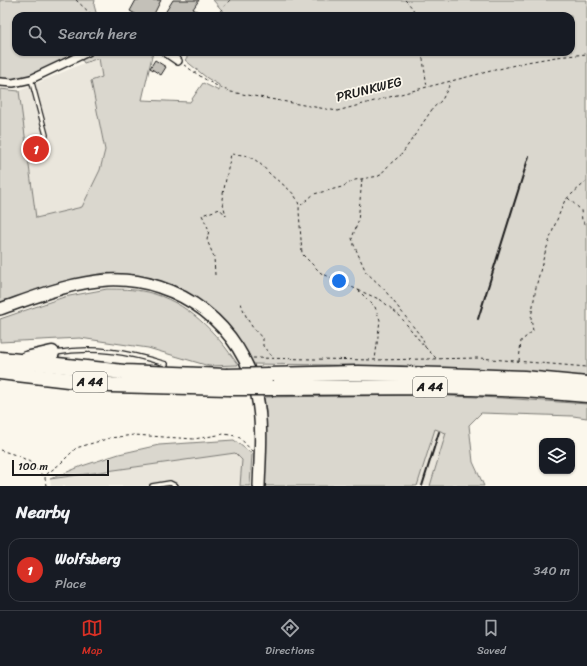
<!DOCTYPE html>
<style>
:root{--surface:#171b24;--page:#242831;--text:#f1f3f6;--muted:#9ea1a6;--line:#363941;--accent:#d93025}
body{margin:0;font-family:Sriracha,sans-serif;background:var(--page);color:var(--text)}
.controls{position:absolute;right:12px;bottom:12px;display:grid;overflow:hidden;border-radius:8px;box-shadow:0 1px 3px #0004}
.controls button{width:36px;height:36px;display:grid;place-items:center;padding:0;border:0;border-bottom:1px solid var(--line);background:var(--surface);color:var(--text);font:20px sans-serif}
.scale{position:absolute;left:12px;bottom:10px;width:97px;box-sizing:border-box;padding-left:4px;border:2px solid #1c1c1c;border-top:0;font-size:11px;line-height:14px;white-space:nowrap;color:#1c1c1c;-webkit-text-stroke:3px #fbf7ec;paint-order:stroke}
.you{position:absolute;left:339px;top:281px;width:14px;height:14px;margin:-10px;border:3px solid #fff;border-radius:50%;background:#1a73e8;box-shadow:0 0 0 6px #1a73e833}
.badge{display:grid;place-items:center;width:26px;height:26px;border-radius:50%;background:var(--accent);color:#fff;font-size:13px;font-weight:700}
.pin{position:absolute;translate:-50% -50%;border:2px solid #fff;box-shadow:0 1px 4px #0006}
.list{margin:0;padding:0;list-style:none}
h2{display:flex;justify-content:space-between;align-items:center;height:52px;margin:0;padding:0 16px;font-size:17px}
h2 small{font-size:13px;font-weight:400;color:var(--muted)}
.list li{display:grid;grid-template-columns:26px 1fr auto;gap:12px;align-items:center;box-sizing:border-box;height:64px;margin:0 8px 8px;padding:0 8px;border:1px solid var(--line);border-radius:12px}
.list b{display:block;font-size:15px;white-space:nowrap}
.list p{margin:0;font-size:13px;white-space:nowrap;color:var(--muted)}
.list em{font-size:13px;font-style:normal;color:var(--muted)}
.icon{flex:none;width:22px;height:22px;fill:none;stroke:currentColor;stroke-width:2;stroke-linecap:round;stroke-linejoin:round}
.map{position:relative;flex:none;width:587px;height:486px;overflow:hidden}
.search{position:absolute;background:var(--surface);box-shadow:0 1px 3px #0004;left:12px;right:12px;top:12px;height:44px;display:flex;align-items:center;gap:10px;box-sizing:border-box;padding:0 14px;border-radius:12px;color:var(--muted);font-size:15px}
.sheet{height:124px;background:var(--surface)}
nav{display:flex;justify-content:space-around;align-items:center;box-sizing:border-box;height:56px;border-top:1px solid var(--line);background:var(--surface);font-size:11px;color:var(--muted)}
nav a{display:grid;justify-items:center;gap:2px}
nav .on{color:var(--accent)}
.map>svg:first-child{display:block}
.built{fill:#eae6dc}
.green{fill:#dad7ce;stroke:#7b7a75}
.building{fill:#c3c0b8;stroke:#1c1c1c}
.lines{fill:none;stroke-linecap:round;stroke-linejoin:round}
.lane-casing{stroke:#1c1c1c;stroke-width:6}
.street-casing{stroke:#1c1c1c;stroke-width:10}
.secondary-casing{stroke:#1c1c1c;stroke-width:14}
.highway-casing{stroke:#1c1c1c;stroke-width:17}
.path{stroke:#1c1c1c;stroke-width:1;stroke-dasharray:3 3;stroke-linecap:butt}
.lane{stroke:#fbf7ec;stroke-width:3.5}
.street{stroke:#fbf7ec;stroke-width:7}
.secondary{stroke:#fbf7ec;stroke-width:11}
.highway{stroke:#fbf7ec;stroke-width:14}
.rail{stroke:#1c1c1c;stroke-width:2}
.highway-bridge-casing{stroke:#1c1c1c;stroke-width:17;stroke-linecap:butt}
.highway-bridge{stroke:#fbf7ec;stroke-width:14}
.labels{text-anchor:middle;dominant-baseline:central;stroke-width:3.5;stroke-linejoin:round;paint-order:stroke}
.shield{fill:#fbf7ec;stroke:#5f5e5a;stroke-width:1}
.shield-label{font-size:12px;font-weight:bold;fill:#1c1c1c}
.street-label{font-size:13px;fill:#1c1c1c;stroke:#fbf7ec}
</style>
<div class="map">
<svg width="587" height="486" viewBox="0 0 587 486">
<rect width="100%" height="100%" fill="#fbf7ec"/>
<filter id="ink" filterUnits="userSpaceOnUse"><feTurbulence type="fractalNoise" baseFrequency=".025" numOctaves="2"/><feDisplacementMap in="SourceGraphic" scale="8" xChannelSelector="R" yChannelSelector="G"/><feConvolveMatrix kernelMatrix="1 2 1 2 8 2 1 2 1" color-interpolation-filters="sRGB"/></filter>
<g filter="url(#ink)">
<!-- built -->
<g class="built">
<path d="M99,58L102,77L91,81L105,150L100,170L82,207L35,218L19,91L84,63Z"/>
<path d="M435,429L446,433L430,486H417Z"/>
<path d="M235,453L242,460L240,486H51L50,479Z"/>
</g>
<!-- green -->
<g class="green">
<path d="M0,0H95L94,5L97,16H16V52H153L142,100L190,102L203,83L219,91V85L207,78L185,60L191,52H571V16H227L213,0H587V376L401,366L251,364L241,343L226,324L212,311L191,295L171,285L151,278L130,275L105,273L57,283L29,294L0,304V89L19,91L36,218L82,207L100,170L105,150L91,81L102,77L99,58L84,63L77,52L29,77L6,80L0,79Z"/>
<path d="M107,289C120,289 133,289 147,292C187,301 216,332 238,365L209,366L148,348L80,338L0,342V319L64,297Z"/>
<path d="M425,395L502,398L587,404V418L573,416L481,413L469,425L473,462L484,486H430L446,433L435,429L417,486H263L266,412L264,397Z"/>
<path d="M234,440L252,454L250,486H240L242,460L235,453L50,479L82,466L119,454L159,445Z"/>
</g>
<!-- building -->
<g class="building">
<path d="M136,0H161L153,16H139L130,11Z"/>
<path d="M173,0H199L193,9L206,16H182L176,12L174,16H163Z"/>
<path d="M155,60L166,67L161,75L150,68Z"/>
</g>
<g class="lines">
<!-- lane casing -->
<g class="lane-casing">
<g id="lane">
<path d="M31,79L46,135L44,140L46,148"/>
<path d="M55,353C95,346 127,352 166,364"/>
<path d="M152,486L170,483L176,486"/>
</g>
</g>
<!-- street casing -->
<g class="street-casing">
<g id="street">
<path d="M165,52L178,61"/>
<path d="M0,82L13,83L31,79L88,52"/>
</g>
</g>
<!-- secondary casing -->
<g class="secondary-casing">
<path id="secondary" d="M0,309C35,297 71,282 108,280C179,277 243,326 257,396C263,425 260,456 259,486"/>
</g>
<!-- highway casing -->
<g class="highway-casing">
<g id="highway">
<path d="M0,359L124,372L226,376"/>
<path d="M26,359L52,353"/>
<path d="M0,372L111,385L229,388"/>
<path d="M268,375L358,373L443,375L524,378L587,384"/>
<path d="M273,388L441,387L526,390L587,395"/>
</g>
</g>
<!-- path -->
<g class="path">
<path d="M76,0L93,16"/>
<path d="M405,0C410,5 414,9 416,16"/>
<path d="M216,16L230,0"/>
<path d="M422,52L427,87"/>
<path d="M182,56L185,52"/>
<path d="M184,65C200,76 212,85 231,92L337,111L427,87L527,62L556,57L587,54"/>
<path d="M362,179L358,222L352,238L354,245L366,272L383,288L423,339L425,347"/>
<path d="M568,198L581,210L582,221L587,225"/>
<path d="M301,205L314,194L342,187L355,180L379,176L390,164L402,154L433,108L442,100L451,82"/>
<path d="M215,275L214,257L207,240L209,230L202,215L220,209L226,216L222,199L231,154C237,155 245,154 250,157C260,162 264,168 271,175C282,185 301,194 299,211L302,254L321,273L358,290L375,307L380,320L375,360"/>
<path d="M358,290L381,300L399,315L424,346L437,359"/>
<path d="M241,303C245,316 252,330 263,338V346L274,359"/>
<path d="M253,358L375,360L479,358L587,367"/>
<path d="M519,361L521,341L533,331L531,318L536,287L544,256L554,227L565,200L587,181"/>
<path d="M0,450L19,456L30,462L45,478"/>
<path d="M46,486L45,478L48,473L60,464L76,448L110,438L134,435L194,439L224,434L236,436L240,438L252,451"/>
</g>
<!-- lane -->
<use href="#lane" class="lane"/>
<!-- street -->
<use href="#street" class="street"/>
<!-- secondary -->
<use href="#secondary" class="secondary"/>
<!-- highway -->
<use href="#highway" class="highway"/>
<!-- rail -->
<g class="rail">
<path d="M478,319L529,156"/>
<path d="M422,486L439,432"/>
</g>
<!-- highway-bridge casing -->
<g class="highway-bridge-casing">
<g id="highway-bridge">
<path d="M226,376L268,375"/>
<path d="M229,388H273"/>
</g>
</g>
<!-- highway-bridge -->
<use href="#highway-bridge" class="highway-bridge"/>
</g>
</g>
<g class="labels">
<!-- shield labels -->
<g class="shield">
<rect x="73" y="372" width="34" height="20" rx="3"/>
<rect x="413" y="377" width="34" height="20" rx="3"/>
</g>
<g class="shield-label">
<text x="90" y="382">A 44</text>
<text x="430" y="387">A 44</text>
</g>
<!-- street labels -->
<g class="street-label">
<text transform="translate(369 89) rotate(-14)">PRUNKWEG</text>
</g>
</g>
</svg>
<div class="controls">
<button><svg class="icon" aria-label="layers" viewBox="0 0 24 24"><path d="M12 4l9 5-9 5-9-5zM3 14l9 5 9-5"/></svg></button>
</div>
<div class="scale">100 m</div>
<div class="you"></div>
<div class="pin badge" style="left:36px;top:149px">1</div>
<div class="search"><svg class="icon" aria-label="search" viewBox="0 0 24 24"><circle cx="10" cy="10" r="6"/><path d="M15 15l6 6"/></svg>Search here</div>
</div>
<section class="sheet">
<h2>Nearby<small></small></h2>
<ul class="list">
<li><span class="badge">1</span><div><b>Wolfsberg</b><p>Place</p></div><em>340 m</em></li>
</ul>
</section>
<nav>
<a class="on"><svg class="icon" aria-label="map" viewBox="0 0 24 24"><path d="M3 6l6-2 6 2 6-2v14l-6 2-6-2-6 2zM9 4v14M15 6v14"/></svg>Map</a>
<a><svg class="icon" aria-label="directions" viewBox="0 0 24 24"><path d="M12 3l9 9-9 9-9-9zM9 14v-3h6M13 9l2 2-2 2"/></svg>Directions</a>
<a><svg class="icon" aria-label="saved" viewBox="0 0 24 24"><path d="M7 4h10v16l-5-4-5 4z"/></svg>Saved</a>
</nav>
